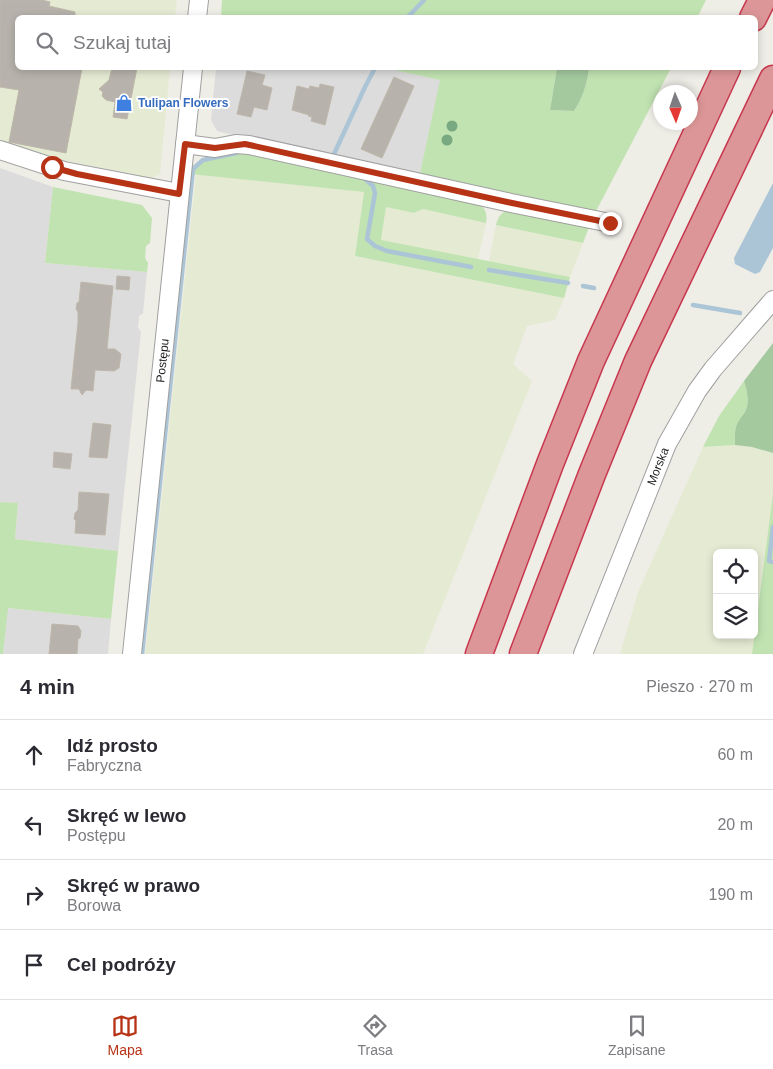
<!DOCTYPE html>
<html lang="pl">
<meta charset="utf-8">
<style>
:root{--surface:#fff;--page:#f2f2f3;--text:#2b2b33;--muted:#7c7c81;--line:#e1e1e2;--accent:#b73316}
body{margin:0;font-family:Helvetica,sans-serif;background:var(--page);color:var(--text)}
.controls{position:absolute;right:15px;bottom:15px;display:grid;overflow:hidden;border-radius:8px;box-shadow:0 2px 8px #0003}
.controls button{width:45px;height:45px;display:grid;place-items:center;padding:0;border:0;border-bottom:1px solid var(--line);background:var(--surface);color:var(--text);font:25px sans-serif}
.compass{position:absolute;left:653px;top:85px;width:45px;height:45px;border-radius:50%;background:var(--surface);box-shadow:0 2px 8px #0003;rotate:178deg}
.stop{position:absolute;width:15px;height:15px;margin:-11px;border:4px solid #b73316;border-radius:50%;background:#fff}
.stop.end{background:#b73316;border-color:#fff;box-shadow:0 1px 5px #0008}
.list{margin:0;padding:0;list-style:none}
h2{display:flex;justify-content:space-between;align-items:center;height:65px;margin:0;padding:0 20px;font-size:21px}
h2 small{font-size:16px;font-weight:400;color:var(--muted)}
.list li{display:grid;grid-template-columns:32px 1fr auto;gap:15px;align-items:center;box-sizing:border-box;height:70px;padding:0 20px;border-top:1px solid var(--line)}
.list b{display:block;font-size:19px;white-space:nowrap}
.list p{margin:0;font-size:16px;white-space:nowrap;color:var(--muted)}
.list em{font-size:16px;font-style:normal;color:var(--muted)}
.icon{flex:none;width:28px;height:28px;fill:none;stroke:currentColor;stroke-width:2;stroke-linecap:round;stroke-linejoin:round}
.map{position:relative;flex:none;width:773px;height:654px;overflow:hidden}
.search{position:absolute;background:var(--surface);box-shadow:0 2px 8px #0003;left:15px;right:15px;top:15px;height:55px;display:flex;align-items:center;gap:12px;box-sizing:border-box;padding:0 18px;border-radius:8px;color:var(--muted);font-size:19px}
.sheet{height:345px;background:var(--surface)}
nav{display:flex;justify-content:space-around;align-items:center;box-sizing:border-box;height:70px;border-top:1px solid var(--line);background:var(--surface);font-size:14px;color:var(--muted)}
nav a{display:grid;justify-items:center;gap:2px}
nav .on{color:var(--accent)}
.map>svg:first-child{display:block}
.residential{fill:#dddcdc}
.farmland{fill:#e5ebd3;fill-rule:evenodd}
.grass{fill:#c1e3b1}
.forest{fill:#a4c99f}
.water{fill:#abc5d7}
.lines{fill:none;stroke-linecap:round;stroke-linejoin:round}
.stream{stroke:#abc5d7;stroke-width:4.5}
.building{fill:#b7b3ac;stroke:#beb7aa}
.minor-casing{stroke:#a0a0a0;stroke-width:20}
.highway-casing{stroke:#c7384f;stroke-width:29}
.minor{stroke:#fff;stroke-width:18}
.highway{stroke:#dd9697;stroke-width:26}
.tree{fill:#78a981}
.route{stroke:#b73316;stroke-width:6}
.labels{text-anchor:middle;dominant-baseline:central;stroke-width:4;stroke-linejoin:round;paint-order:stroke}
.shop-label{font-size:12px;font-weight:bold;fill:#366cbe;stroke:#fff;text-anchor:start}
.street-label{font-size:12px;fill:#1f1f1f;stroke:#fff}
</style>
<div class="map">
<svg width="773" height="654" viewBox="0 0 773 654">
<rect width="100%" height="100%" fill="#eeede6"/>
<!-- residential -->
<g class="residential">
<path d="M216,68H385L441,80L419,178L265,143L263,139L240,134L237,136L217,131L211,120Z"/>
<path d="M0,168L53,187L45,263L147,272L143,313L139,316L138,328L141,332L118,551L15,539L18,504L0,502Z"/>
<path d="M7,608L111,619L108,654H3Z"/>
</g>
<!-- farmland -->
<g class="farmland">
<path d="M0,0H177L175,17L18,18V68H170L160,174L152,178L58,159L0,140Z"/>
<path d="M196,174L364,192L355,256L564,298L555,320L527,326L513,364L532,381L423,654H145Z"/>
<path d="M386,207L414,213L423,209L486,223L478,259L381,241Z"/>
<path d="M496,225L583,243L570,277L489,261Z"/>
<path d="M735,445L752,447L773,453V494L752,654H620L638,592L703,447ZM717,553H754V635H717Z"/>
</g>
<!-- grass -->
<g class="grass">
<path d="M222,0H706L697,18L221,17Z"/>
<path d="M385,68H557L550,110L574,111C583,97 587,84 589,68H671L595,213L419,178L440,80Z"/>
<path d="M240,149L477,201C484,207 488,212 486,223L423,209L414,213L386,207L381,240L570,277L564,298L355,256L364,192L190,174C192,155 225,153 240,149Z"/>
<path d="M53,187L142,205L152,218L150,243L146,246L145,258L148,263L147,272L45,263Z"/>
<path d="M510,209L589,227L583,243L496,225C498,216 502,212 510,209Z"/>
<path d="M744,381C747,390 750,403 745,412C743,415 740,418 738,422C734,429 735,437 735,445L703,447L719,416Z"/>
<path d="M773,494V654H752Z"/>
<path d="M0,502L18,503L15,539L118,551L111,619L8,608L3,654H0Z"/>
</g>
<!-- forest -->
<g class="forest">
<path d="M557,68H589C587,84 583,97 574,111L550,110Z"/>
<path d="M773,343V453L752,447L735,445C735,437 734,429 738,422C740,418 743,415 745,412C750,403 747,390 744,381Z"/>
</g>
<!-- water -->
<path class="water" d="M773,183V248L760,272L755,274L735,264L734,258Z"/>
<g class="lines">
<!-- stream -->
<g class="stream">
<path d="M407,18L424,0"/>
<path d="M334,154L365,87L375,68"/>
<path d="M364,178L373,186L375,193L367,239L375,246L387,251L471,267"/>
<path d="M489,270L568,283"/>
<path d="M583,286L594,288"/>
<path d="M693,305L740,313"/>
<path d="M773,527L769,561L773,562"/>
<path d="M142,654L193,169L203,160L237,153"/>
</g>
</g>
<!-- building -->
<g class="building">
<path d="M0,0H42L50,2L49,6L75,12V18H18V68H82L66,153L9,142L19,90L0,87Z"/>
<path d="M112,68H137L127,119L113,117L115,102L106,100L102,96L103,92L99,89L109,80Z"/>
<path d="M247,71L265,75L262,85L272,88L267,110L254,107L251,117L237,114Z"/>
<path d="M394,77L414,86L382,158L361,149Z"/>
<path d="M320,84L334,87L325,125L311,121L312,117L308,116L309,115L292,110L297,86L309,89L310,86L319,88Z"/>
<path d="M117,276L130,277L129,290L116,289Z"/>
<path d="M81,282L113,286L107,349H115L121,354L119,368L114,371L95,370L93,391L86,390L82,395L79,389H71L78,323V312L76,309L77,303L79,302Z"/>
<path d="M93,423L111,425L107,458L89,457Z"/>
<path d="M54,452L72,454L70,469L53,467Z"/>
<path d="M79,492L109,494L105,535L75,533L76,521L74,519L75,513L78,510Z"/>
<path d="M52,624L78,626L81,631L80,638L78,639L77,654H49Z"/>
</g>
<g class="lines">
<!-- minor casing -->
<g class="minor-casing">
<g id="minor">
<path d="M197,18L199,0"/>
<path d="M185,144L215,148L236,144L249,145L511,203L610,223"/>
<path d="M0,150L64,171L179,193"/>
<path id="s1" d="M132,654L193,68"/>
<path id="s2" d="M583,654L667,444L697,391L713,369L773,300"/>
</g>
</g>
<!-- highway casing -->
<g class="highway-casing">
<g id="highway">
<path d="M753,18L762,0"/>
<path d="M479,654L550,464L591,361L727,68"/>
<path d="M523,654L592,474L638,361L773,79"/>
</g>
</g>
<!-- minor -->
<use href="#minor" class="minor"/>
<!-- highway -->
<use href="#highway" class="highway"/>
</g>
<!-- trees -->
<g class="tree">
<circle cx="452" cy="126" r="5.5"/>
<circle cx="447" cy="140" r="5.5"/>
</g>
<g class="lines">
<!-- route -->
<path class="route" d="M52,167L77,174L179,194L185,144L215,148L245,144L512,203L610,223"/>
</g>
<!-- icons -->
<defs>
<g id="shop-bare" transform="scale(1.35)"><path d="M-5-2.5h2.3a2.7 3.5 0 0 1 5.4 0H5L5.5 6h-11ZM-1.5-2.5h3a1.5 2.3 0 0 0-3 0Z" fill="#3f7fe0" stroke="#fff" stroke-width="2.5" paint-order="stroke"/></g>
</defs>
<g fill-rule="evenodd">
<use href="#shop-bare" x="124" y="103"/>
</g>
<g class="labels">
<!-- shop labels -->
<g class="shop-label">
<text x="138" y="103">Tulipan Flowers</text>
</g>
<!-- street labels -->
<g class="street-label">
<text stroke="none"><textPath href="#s1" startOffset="295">Postępu</textPath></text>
<text stroke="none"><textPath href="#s2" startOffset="202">Morska</textPath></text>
</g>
</g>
</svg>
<div class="controls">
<button><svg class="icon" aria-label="locate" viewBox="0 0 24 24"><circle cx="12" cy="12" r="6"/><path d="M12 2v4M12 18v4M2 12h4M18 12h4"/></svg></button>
<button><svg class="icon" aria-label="layers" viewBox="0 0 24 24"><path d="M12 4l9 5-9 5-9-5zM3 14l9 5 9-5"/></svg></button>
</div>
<svg class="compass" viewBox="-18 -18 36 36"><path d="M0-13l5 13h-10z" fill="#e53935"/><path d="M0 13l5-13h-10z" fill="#7c7c81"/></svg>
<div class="stop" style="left:52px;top:167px"></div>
<div class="stop end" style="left:610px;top:223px"></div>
<div class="search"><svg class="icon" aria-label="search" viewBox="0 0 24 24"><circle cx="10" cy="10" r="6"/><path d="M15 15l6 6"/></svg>Szukaj tutaj</div>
</div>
<section class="sheet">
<h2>4 min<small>Pieszo · 270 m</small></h2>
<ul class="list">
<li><svg class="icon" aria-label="ahead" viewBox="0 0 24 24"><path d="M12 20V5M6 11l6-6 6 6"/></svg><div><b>Idź prosto</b><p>Fabryczna</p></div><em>60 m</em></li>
<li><svg class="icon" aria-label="left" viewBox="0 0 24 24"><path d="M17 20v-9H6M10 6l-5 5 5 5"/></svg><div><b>Skręć w lewo</b><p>Postępu</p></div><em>20 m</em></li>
<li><svg class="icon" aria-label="right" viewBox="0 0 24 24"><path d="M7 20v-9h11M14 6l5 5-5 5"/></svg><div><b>Skręć w prawo</b><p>Borowa</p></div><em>190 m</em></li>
<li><svg class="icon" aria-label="arrive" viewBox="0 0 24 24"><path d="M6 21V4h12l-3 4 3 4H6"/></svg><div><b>Cel podróży</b></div></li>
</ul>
</section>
<nav>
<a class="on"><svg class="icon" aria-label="map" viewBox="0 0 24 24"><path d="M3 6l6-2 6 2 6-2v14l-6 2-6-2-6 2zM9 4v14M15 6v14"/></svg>Mapa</a>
<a><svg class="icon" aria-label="directions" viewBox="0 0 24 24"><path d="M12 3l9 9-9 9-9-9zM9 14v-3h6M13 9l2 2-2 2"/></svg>Trasa</a>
<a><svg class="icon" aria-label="saved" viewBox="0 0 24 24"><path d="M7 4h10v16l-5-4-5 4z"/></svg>Zapisane</a>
</nav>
